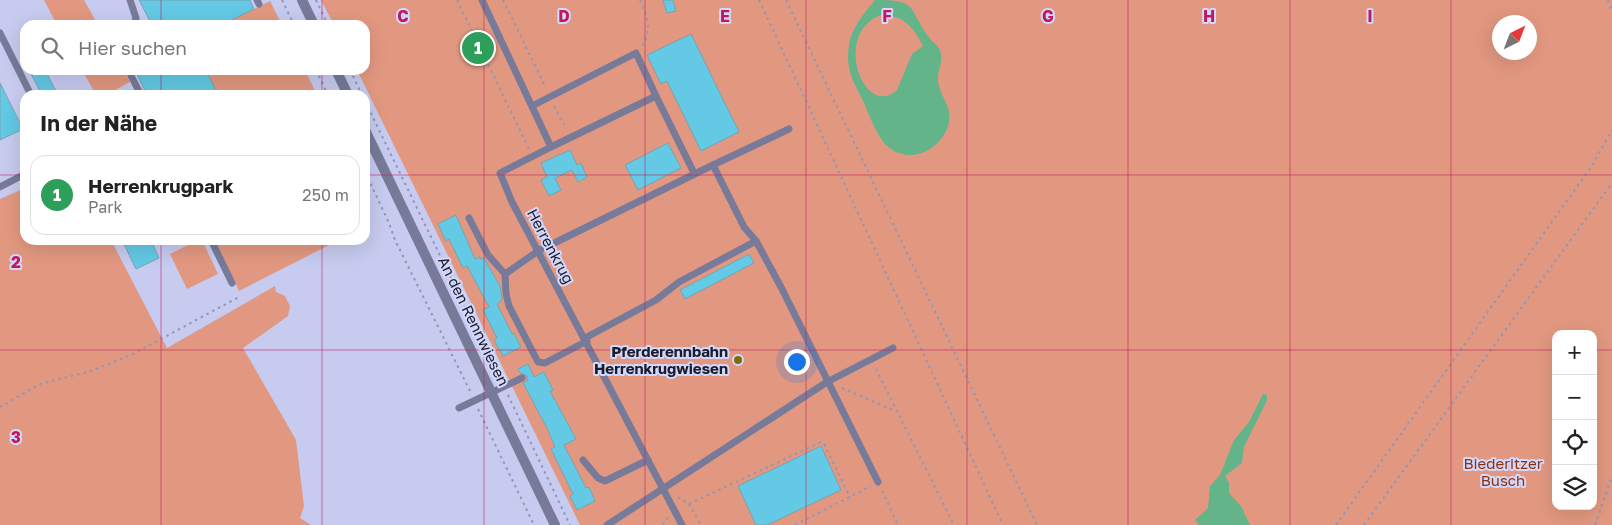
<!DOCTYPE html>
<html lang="de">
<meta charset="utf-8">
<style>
:root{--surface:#fff;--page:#f2f2f2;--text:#222;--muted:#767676;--line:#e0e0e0;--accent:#111827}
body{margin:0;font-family:"Golos Text",sans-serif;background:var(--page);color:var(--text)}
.controls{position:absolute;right:15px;bottom:15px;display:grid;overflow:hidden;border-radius:10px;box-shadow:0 5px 20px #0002}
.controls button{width:45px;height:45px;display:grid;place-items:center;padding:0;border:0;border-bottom:1px solid var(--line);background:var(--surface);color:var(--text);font:25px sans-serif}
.compass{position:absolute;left:1492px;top:15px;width:45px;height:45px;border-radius:50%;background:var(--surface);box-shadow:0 5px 20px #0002;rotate:42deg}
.you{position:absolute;left:796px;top:361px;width:18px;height:18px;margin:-12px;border:4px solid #fff;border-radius:50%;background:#1a73e8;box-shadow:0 0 0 8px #1a73e833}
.badge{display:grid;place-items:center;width:32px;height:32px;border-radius:50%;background:var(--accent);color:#fff;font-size:16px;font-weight:700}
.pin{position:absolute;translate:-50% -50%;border:2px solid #fff;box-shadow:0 1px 5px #0006}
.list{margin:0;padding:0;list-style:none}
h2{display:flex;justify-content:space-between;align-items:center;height:65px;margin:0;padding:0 20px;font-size:21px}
h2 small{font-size:16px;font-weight:400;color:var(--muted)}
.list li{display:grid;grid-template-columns:32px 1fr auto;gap:15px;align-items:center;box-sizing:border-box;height:80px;margin:0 10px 10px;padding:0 10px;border:1px solid var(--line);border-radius:15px}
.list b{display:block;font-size:19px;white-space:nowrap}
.list p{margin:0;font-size:16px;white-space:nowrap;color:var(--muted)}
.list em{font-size:16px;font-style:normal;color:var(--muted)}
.icon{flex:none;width:28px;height:28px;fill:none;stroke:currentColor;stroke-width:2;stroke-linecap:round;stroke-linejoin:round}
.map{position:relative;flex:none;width:1612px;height:525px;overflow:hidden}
.search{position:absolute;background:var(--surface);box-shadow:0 5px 20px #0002;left:20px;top:20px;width:350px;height:55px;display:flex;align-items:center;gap:12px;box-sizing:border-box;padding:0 18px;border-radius:15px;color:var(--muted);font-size:19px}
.panel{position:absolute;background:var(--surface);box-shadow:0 5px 20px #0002;left:20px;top:90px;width:350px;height:155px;border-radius:15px}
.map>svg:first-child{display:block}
.green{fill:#e29880;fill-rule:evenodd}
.water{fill:#64b489;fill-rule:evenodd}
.building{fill:#63c9e5;stroke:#77a3b0}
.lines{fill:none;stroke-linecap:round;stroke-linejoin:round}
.path{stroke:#9296b3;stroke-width:2;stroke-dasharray:2.5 4;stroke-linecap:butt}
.service{stroke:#777b99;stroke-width:7}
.minor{stroke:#777b99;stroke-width:10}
.grid{fill:none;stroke:#c2185b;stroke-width:1;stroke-opacity:0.55}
.poi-dot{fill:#7c6c05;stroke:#d3d8fd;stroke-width:2}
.labels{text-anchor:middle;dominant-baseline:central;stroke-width:4;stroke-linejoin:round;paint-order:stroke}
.street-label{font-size:15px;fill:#1a1c29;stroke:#d3d8fd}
.poi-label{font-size:15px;font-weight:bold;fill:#1a1c29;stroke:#d3d8fd;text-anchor:end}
.park-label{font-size:15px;fill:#8c2f0c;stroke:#d3d8fd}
.grid-label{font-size:16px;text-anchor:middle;font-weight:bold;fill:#c2185b;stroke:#d3d8fd;stroke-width:4;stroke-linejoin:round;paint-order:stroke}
</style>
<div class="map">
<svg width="1612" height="525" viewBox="0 0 1612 525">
<rect width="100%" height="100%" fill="#c6cbef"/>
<!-- green -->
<g class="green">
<path d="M44,0H84L98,25H57Z"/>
<path d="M321,0H1612V525H580L357,70H365V25H334ZM1500,22H1530V52H1500ZM1556,334H1593V506H1556Z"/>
<path d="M270,1L282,25H222Z"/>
<path d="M82,70H123L130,82L106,95H96Z"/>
<path d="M206,70H305L317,95H218Z"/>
<path d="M25,188V240H111L167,348L275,286L276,292L285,296L290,306L288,316L243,348L296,440L304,506L300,518L311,525H0V199Z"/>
<path d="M198,240H202L218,274L187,289L170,254Z"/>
<path d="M215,240H339L239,291Z"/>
</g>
<!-- water -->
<g class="water">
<path d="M875,0C918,0 907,6 928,36C932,43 940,45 941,54C943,63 937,71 938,80C938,91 947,101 949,112C953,133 931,155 911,155C882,155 874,126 865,105C855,83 845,72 849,45C851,29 865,12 875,0ZM881,15C904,15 914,28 923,46L912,54L897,90C865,120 831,34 881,15Z"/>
<path d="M1263,394L1267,395V400L1244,447L1242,463L1225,476L1229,483V493L1241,506L1250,525H1199L1195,520L1208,508L1210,486L1220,475L1234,440L1249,422Z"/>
</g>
<!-- building -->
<g class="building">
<path d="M139,0H250L254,9L222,25H152Z"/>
<path d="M663,0H673L676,11L667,13Z"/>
<path d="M691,34L739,132L701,151L667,81L661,84L647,55Z"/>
<path d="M29,70H45L58,95H42Z"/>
<path d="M135,70H206L218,95H147Z"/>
<path d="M0,83L23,129L0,140Z"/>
<path d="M668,143L681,168L638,190L625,165Z"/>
<path d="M570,150L577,165L581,163L587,177L578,182L572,170L555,178L561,190L549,196L541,180L547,177L541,163Z"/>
<path d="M456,215L475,259L480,257L481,259L484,258L500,286L502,300L497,304L512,334L514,333L521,347L503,356L494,340L497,338L483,310L489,307L467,266L463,268L449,239L446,241L438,224Z"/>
<path d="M122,240H151L159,258L136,269Z"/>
<path d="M749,254L754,263L685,299L680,290Z"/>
<path d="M528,364L534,377L544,372L553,390L550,391L576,439L564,445L586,488L589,487L595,501L577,510L570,496L573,494L551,449L555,447L548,430L523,383L527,381V376L520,373L518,369Z"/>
<path d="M821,446L841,490L767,525H756L738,486Z"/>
</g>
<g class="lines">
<!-- path -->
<g class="path">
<path d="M282,0L294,25"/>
<path d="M316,0L328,25"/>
<path d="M457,0L529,149"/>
<path d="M503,0L546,88"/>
<path d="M640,0C648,17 652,30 642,47"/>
<path d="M759,0L1003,525"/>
<path d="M786,0L1037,525"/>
<path d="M1608,0L1612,10"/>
<path d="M316,70L328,95"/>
<path d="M350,70L362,95"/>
<path d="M365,101L499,377"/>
<path d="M554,106L566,128"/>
<path d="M365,172L389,223L395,240L471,393"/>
<path d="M876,369L954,525"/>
<path d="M842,388L895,411"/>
<path d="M508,395L570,525"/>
<path d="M0,407L40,384L91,371L133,354L239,297"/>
<path d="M478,409L534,525"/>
<path d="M882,491L898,525"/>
<path d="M678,497L689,504L701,525"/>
<path d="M689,504L821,442L824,444L850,497"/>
<path d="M663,525L668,517"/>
<path d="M795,525L871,486"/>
<path d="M1336,525L1591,167L1612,130"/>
<path d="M1364,525L1612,183"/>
<path d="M1595,525L1612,477"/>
</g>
<!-- service -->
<g class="service">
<path d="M130,0L136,18L134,25"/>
<path d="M257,0L259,4"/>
<path d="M482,0L551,147L500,173L512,202L682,525"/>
<path d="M0,33L31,95"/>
<path d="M128,70L141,95"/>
<path d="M656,96L694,173"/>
<path d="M532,106L636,53L656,96L551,147"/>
<path d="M713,165L789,129"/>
<path d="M0,187L25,174"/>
<path d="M469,218L488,255L505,274L506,294L509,306L538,362L545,363L587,341"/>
<path d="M211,240L232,283"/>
<path d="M505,274L538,251L713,165L744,227L756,241L781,287L878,482"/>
<path d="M585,338L656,300L679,282L756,241"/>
<path d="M459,408L522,378"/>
<path d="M583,460L598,478L605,481L648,460"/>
<path d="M607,525L827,382L893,348"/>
</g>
<!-- minor -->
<g class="minor">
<path d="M302,0L314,25"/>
<path d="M336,70L348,95"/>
<path d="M365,130L555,525"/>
</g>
</g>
<!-- grid -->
<path class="grid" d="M161,0V25M322,0V25M484,0V525M645,0V525M806,0V525M967,0V525M1128,0V525M1290,0V525M1451,0V525M161,70V95M322,70V95M0,175H25M365,175H1612M161,240V525M322,240V525M0,350H1556M1593,350H1612"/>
<!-- markers -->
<circle class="poi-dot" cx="738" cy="360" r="5"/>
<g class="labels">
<!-- street labels -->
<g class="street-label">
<text transform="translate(551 246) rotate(62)">Herrenkrug</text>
<text transform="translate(474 321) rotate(64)">An den Rennwiesen</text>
</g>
<!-- poi labels -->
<g class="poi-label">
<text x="728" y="351">Pferderennbahn<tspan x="728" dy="17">Herrenkrugwiesen</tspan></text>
</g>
<!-- park labels -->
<g class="park-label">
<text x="1503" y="463">Biederitzer<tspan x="1503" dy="17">Busch</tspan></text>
</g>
</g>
<g class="grid-label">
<text x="403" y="22">C</text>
<text x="564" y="22">D</text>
<text x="725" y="22">E</text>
<text x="887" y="22">F</text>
<text x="1048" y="22">G</text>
<text x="1209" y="22">H</text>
<text x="1370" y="22">I</text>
<text x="16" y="268">2</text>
<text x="16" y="443">3</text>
</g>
</svg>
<div class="controls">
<button>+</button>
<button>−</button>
<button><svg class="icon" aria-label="locate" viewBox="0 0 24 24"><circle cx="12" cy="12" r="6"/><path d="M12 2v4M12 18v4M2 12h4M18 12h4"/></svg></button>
<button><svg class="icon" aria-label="layers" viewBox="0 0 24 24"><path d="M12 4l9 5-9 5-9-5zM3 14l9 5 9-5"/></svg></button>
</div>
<svg class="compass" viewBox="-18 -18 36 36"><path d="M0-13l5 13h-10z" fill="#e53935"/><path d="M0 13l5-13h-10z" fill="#767676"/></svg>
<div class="you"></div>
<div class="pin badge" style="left:478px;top:48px;background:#2e9e5b">1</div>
<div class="search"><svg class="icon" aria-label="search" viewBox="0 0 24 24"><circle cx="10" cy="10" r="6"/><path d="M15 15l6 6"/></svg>Hier suchen</div>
<section class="panel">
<h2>In der Nähe<small></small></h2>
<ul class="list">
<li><span class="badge" style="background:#2e9e5b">1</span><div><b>Herrenkrugpark</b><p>Park</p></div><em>250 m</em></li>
</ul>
</section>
</div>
